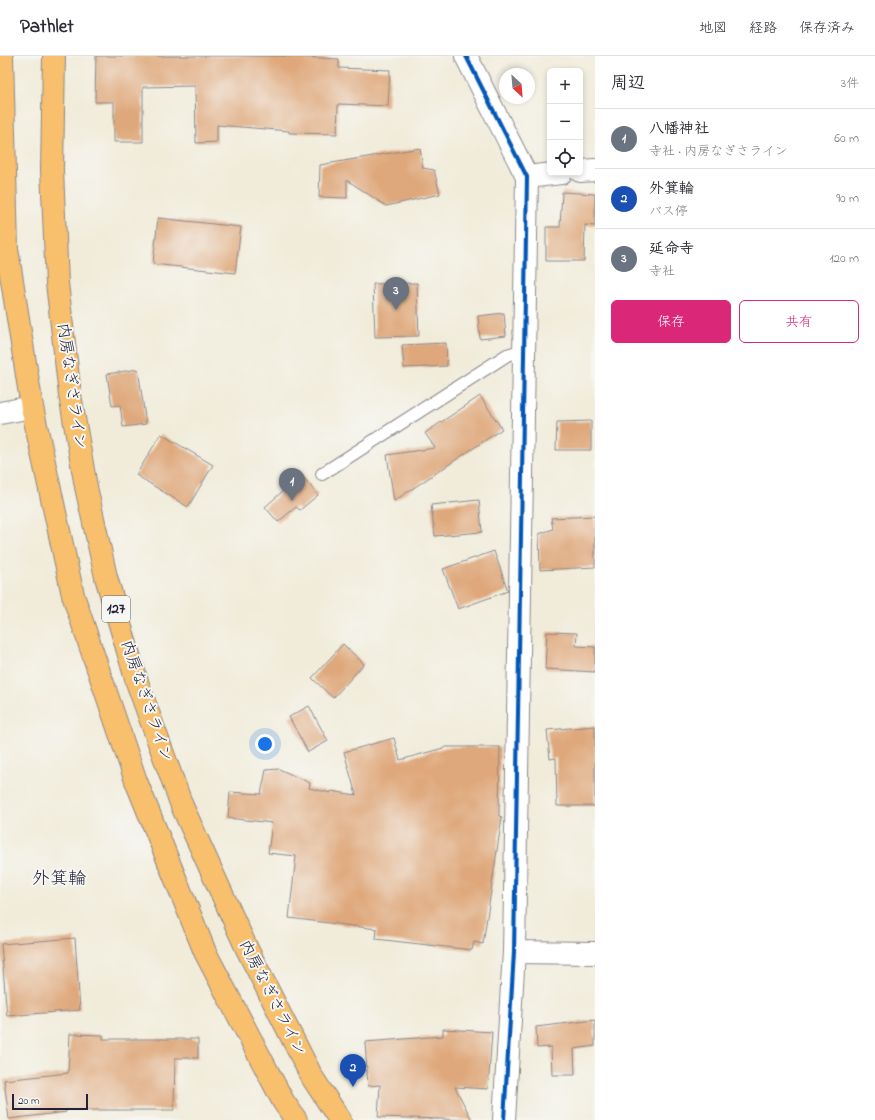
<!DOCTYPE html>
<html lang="ja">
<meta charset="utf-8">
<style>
:root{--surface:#fff;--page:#f2f2f3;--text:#2b2b33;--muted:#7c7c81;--line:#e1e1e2;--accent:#db2777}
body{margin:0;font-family:"Indie Flower","Klee One",sans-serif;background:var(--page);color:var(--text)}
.controls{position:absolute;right:12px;top:12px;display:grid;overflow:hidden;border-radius:6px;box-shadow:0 2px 6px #0003}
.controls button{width:36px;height:36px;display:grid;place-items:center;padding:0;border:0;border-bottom:1px solid var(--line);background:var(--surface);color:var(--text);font:20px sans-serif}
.compass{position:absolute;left:499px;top:12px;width:36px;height:36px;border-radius:50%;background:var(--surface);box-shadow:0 2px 6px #0003;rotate:154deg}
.scale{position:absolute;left:12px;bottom:10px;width:76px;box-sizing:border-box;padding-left:4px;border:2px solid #22223b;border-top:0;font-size:11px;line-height:14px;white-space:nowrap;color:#22223b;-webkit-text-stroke:3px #f6f6f2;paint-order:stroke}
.you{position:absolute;left:265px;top:688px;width:14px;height:14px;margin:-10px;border:3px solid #fff;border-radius:50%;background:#1a73e8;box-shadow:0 0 0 6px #1a73e833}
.badge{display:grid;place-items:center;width:26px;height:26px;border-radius:50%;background:var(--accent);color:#fff;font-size:13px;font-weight:700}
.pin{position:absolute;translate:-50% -33px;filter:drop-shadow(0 1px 2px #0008)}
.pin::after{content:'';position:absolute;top:21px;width:14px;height:12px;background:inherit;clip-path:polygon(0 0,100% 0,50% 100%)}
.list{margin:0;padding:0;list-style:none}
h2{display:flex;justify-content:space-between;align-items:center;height:52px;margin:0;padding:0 16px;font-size:17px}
h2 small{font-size:13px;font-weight:400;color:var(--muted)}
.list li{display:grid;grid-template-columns:26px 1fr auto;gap:12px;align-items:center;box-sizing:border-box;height:60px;padding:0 16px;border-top:1px solid var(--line)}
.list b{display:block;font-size:15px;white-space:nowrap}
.list p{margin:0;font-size:13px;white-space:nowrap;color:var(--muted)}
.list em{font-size:13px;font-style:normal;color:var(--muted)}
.actions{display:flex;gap:8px;padding:12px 16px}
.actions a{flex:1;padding:9px 0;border:1px solid var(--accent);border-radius:6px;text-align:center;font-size:14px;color:var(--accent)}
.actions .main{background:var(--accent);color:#fff}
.icon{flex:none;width:22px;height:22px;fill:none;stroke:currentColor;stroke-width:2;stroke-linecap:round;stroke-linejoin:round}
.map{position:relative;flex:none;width:595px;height:1064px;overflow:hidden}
header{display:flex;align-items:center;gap:24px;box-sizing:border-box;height:56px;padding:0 20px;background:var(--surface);border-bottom:1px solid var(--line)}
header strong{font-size:19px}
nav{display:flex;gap:22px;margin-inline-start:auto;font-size:14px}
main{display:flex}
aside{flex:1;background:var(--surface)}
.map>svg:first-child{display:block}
.building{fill:#dfa87b}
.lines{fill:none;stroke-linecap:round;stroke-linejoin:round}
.service-casing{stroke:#8a878a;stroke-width:14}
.minor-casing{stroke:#8a878a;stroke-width:24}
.trunk-casing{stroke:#8a878a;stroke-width:24}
.service{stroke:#fff;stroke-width:12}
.minor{stroke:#fff;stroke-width:22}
.trunk{stroke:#f8bf6c;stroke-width:22}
.cycleway-casing{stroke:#f6f6f2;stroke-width:6}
.cycleway{stroke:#0057b8;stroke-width:4}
.labels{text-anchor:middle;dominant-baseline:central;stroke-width:4;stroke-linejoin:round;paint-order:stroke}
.shield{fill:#f6f6f2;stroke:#626272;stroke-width:1}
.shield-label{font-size:15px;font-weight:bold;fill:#22223b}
.street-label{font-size:16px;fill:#22223b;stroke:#f6f6f2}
.quarter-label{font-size:18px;fill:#22223b;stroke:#f6f6f2}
</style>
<header>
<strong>Pathlet</strong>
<nav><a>地図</a><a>経路</a><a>保存済み</a></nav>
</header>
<main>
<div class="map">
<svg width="595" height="1064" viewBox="0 0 595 1064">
<rect width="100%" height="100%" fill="#f6f6f2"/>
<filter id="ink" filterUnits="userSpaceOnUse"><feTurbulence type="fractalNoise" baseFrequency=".025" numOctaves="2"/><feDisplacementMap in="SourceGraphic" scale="8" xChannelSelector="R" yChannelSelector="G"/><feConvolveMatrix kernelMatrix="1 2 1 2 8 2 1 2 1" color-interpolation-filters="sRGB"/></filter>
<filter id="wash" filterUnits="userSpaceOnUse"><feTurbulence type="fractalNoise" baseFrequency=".012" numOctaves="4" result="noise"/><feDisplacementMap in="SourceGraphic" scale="16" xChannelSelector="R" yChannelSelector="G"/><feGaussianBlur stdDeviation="0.9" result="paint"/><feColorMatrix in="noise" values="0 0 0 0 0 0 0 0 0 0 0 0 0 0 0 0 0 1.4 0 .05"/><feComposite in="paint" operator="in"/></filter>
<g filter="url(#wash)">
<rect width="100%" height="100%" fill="#f1ecda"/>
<g id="blocks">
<!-- building -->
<g class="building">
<path d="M96,0H284L339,3V12L390,14L388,50L338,48L337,78L289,77V75L217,69V86L196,87L195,30L143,31V86H114V46H95Z"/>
<path d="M420,92L423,112L434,114L440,138L386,150L347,124V142L319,141L320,109Z"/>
<path d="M562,136L595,138V170L585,169L584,205H546V171H560Z"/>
<path d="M158,162L241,171L235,217L153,208Z"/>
<path d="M417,227L419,280L375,281L373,228Z"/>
<path d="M504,257L506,280L480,283L478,260Z"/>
<path d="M446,287L447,310L404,312L402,289Z"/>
<path d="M138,313L146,368L123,371L120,349L112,350L107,318Z"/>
<path d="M480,340L502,373L394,445L387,399L435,392L425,377Z"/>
<path d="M591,365V394H556L557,366Z"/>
<path d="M161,378L213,409L188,451L136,419Z"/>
<path d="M298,415L318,439L300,454L296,451L278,466L265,451L283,435L279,430Z"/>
<path d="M479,444L482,476L435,480L431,449Z"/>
<path d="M595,460V511L540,514L539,478L553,473L551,462Z"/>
<path d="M494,495L508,535L458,553L443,513Z"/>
<path d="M547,576L577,577L576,590L595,591V616L545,613Z"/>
<path d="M343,588L364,608L333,642L312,622Z"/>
<path d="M309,650L328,685L308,696L289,661Z"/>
<path d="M595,670V750H557L556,702L550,703L547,674Z"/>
<path d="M394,682L400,704L447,691H500L499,760L502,761L483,888L474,886L472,894L376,883L377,873L289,862L296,800L268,797L272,767L228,762L230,736L261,738L266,714L279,713L310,727L309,732L331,737L330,735L356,739L344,696Z"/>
<path d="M75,882L80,954L7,960L1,888Z"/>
<path d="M595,964V990L574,993L575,1019H552L551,991L537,992L536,971Z"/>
<path d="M443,973L492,976L488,1033L455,1031L472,1064L378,1061L380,1029L368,1030L365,986L443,980Z"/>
<path d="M70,978L103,979V983H198V1002H175L174,1054H66V1056L9,1063L4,1024L68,1017Z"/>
</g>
</g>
</g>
<g filter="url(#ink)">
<use href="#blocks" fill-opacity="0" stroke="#8a878a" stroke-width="1"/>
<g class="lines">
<!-- service casing -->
<g class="service-casing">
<path id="service" d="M322,418L507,299L524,294"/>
</g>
<!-- minor casing -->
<g class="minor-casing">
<g id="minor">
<path d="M466,0L527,121L514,896L504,1064"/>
<path d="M580,115L595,114"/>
<path d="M527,121L561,117"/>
<path d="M0,357L32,351"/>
<path d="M514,896L595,897"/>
</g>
</g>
<!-- trunk casing -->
<g class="trunk-casing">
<g id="trunk">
<path d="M2,0L7,193L32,351L73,539L136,725L205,896L283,1045L296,1064"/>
<path d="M54,0L52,114L57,227L70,339L86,431L106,521L137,626L182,750L247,893L312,1021L340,1064"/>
</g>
</g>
<!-- service -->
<use href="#service" class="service"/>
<!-- minor -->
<use href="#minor" class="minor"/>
<!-- trunk -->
<use href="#trunk" class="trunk"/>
<!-- cycleway casing -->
<g class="cycleway-casing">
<path id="cycleway" d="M466,0L527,121L514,896L504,1064"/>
</g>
<!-- cycleway -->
<use href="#cycleway" class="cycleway"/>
</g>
</g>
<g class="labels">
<!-- shield labels -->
<rect class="shield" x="102" y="540" width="28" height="26" rx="3"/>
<g class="shield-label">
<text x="116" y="553">127</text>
</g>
<!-- street labels -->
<g class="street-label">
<text transform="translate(71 330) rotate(82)">内房なぎさライン</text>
<text transform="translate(146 645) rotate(71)">内房なぎさライン</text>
<text transform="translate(272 942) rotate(63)">内房なぎさライン</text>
</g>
<!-- quarter labels -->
<g class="quarter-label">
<text x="59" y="824">外箕輪</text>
</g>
</g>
</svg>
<div class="controls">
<button>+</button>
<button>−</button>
<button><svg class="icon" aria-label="locate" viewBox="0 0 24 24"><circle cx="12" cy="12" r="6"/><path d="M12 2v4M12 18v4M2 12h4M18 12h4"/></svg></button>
</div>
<svg class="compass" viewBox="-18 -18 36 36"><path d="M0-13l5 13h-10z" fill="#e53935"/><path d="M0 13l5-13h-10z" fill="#7c7c81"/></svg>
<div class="scale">20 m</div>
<div class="you"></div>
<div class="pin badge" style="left:292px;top:445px;background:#6b7280">1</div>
<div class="pin badge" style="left:353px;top:1031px;background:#1a4fb4">2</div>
<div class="pin badge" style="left:396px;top:254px;background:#6b7280">3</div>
</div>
<aside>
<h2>周辺<small>3件</small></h2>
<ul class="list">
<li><span class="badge" style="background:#6b7280">1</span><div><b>八幡神社</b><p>寺社 · 内房なぎさライン</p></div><em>60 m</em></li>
<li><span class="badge" style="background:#1a4fb4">2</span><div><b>外箕輪</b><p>バス停</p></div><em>90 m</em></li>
<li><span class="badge" style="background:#6b7280">3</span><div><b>延命寺</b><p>寺社</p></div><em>120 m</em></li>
</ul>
<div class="actions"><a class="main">保存</a><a>共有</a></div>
</aside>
</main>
